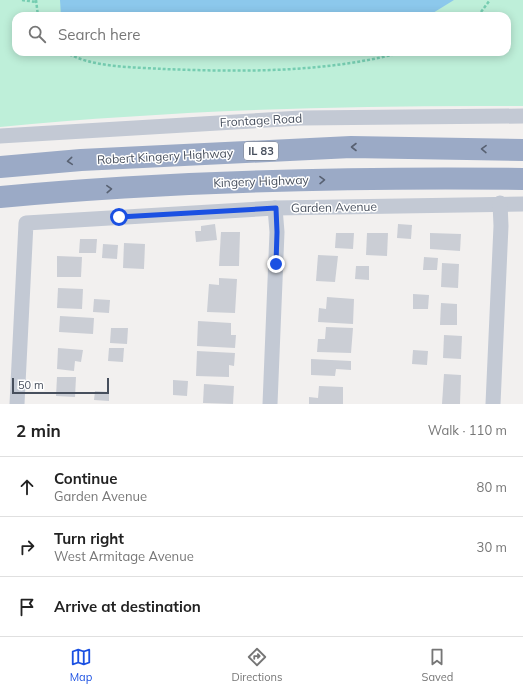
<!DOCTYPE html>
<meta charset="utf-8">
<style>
:root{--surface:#fff;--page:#f2f2f2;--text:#222;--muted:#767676;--line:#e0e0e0;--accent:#1a50e2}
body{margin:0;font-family:Mulish,sans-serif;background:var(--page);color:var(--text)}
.scale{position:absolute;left:12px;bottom:10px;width:97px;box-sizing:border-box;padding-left:4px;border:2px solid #474f5d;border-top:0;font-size:11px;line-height:14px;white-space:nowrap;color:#474f5d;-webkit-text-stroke:3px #fff;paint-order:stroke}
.stop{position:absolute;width:12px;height:12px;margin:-9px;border:3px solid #1a50e2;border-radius:50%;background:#fff}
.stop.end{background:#1a50e2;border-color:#fff;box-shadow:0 1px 4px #0008}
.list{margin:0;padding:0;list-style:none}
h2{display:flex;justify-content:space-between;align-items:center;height:52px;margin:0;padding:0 16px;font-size:17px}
h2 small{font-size:13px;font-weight:400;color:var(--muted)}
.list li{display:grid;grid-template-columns:26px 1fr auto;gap:12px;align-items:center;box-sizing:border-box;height:60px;padding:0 16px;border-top:1px solid var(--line)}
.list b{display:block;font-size:15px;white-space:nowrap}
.list p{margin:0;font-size:13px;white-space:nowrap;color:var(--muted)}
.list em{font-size:13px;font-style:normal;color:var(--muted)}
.icon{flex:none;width:22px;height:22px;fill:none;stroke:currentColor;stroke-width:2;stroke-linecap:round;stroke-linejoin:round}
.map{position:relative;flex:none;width:523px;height:404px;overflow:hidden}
.search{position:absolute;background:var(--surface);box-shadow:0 2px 10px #0003;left:12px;right:12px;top:12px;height:44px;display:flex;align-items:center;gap:10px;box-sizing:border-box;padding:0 14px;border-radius:12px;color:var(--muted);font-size:15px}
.sheet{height:232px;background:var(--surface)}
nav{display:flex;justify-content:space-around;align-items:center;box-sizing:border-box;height:56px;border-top:1px solid var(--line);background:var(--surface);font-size:11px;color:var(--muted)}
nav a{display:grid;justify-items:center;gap:2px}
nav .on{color:var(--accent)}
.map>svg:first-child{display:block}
.green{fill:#beefd9;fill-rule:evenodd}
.water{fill:#8cc8ec}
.building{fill:#cbced5}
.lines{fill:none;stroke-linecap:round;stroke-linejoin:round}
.path{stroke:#76cdb1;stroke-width:2.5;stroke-dasharray:3 2;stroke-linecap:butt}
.minor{stroke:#c3c9d4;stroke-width:15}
.trunk{stroke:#9baac6;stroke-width:22}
.oneway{stroke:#586172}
.route{stroke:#1a50e2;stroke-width:5}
.labels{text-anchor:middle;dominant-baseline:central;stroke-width:3;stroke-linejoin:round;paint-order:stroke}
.shield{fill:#fff;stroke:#7e848e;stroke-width:1}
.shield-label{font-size:11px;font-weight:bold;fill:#474f5d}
.street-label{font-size:12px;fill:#474f5d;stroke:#fff}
</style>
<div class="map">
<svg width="523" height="404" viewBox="0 0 523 404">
<rect width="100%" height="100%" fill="#f2f0ef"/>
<!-- green -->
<path class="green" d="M0,0H523V106C349,105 174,110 0,127ZM16,16H507V52H16Z"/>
<!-- water -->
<path class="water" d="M60,0H454L428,16H61Z"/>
<!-- building -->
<g class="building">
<path d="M215,224L217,240L196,242L195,231H201V226Z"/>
<path d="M398,224L412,225L411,239L397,238Z"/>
<path d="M221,232H240L239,266H219Z"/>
<path d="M336,233H354L353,249L335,248Z"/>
<path d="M367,233H388L387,256L366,255Z"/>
<path d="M430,233L461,234L460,251L430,249Z"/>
<path d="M80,239H97L96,253H79Z"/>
<path d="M124,243L145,244L144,269L123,268Z"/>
<path d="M103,244L118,245L117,259L102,258Z"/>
<path d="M318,255L338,256L335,282L316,281Z"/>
<path d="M57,256L82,257L81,277H57Z"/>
<path d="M424,257L438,258L437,270H423Z"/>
<path d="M442,263L459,264L458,288L441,287Z"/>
<path d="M356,266H369V280L355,279Z"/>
<path d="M219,278L237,279L235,313L207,312L209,284L219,285Z"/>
<path d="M58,288L83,289L82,309L57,308Z"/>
<path d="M413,294L429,295L428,309H413Z"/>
<path d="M327,297L354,299L353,324L318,322L319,308L326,309Z"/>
<path d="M94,299L110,300L109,313L93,312Z"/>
<path d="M441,303L457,304V325H440Z"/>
<path d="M60,316L94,318L93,334L59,332Z"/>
<path d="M198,321L231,323V335H236L235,348L197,346Z"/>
<path d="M326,327L353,328L351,353L317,352L318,339H325Z"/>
<path d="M111,328H128L127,344L110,343Z"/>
<path d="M444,335L462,336L461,359L443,358Z"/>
<path d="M58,348L83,350L81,362L75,361L74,371L57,369Z"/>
<path d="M109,348H124L123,362L108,361Z"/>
<path d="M413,350L428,351L427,365L412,364Z"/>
<path d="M197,351L235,353L234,366L229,365V377L196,376Z"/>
<path d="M311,359L351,361V370L336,369L335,376L311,375Z"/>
<path d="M444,374L461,375L460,404H442Z"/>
<path d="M57,377H76L75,397L56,396Z"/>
<path d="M173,380L188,381L187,396L173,395Z"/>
<path d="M204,384L234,386L233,404L203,403Z"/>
<path d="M319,386L343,387V404H309V397L318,398Z"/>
<path d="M95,391L109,392V401L94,400Z"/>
</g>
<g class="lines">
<!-- path -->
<g class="path">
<path d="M22,0L36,2"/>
<path d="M36,0L38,16"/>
<path d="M478,16L490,0"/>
<path d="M65,52C93,68 132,67 163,69C242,72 326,73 403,52"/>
</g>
<!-- minor -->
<g class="minor">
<path d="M0,136L301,118L523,116"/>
<path d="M17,404L26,223L275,208L523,204"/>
<path d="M270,404L277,232L275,208"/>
<path d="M493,404L501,226L500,203"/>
</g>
<!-- trunk -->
<g class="trunk">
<path d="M0,167L81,160L351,147L523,150"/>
<path d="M0,197C174,181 348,177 523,179"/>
</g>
</g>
<!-- one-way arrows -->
<defs><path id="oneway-chevron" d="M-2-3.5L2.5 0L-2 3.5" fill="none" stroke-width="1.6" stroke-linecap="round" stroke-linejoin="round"/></defs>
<g class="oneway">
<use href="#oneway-chevron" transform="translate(354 147) rotate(180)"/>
<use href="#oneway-chevron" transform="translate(484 149) rotate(-179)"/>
<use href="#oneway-chevron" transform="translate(70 161) rotate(175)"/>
<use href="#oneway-chevron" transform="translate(322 180) rotate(-1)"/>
<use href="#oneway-chevron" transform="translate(109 189) rotate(-3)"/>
</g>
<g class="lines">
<!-- route -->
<path class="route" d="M119,217L276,208L277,232L276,264"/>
</g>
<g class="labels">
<!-- shield labels -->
<rect class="shield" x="244" y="142" width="34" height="18" rx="3"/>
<g class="shield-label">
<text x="261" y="151">IL 83</text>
</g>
<!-- street labels -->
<g class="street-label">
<text transform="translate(261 120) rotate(-3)">Frontage Road</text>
<text transform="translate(165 156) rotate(-3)">Robert Kingery Highway</text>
<text transform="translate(261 181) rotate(-2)">Kingery Highway</text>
<text transform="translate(334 207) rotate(-1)">Garden Avenue</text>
</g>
</g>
</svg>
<div class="scale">50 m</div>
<div class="stop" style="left:119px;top:217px"></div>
<div class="stop end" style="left:276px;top:264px"></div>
<div class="search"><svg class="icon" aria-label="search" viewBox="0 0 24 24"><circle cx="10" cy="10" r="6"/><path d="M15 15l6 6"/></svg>Search here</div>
</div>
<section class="sheet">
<h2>2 min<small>Walk · 110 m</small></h2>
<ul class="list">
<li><svg class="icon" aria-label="ahead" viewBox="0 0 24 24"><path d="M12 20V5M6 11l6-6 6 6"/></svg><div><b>Continue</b><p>Garden Avenue</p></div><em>80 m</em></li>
<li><svg class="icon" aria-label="right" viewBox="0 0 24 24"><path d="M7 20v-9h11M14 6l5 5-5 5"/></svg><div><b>Turn right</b><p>West Armitage Avenue</p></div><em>30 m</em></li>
<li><svg class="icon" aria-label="arrive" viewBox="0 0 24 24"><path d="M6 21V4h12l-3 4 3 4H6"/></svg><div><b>Arrive at destination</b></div></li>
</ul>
</section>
<nav>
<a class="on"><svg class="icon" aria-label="map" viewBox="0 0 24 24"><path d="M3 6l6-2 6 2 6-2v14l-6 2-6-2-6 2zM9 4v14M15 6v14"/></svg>Map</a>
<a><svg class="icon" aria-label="directions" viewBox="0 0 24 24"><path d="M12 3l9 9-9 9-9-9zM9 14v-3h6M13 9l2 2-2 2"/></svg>Directions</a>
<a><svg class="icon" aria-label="saved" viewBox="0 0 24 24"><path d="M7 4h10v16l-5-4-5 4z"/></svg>Saved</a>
</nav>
